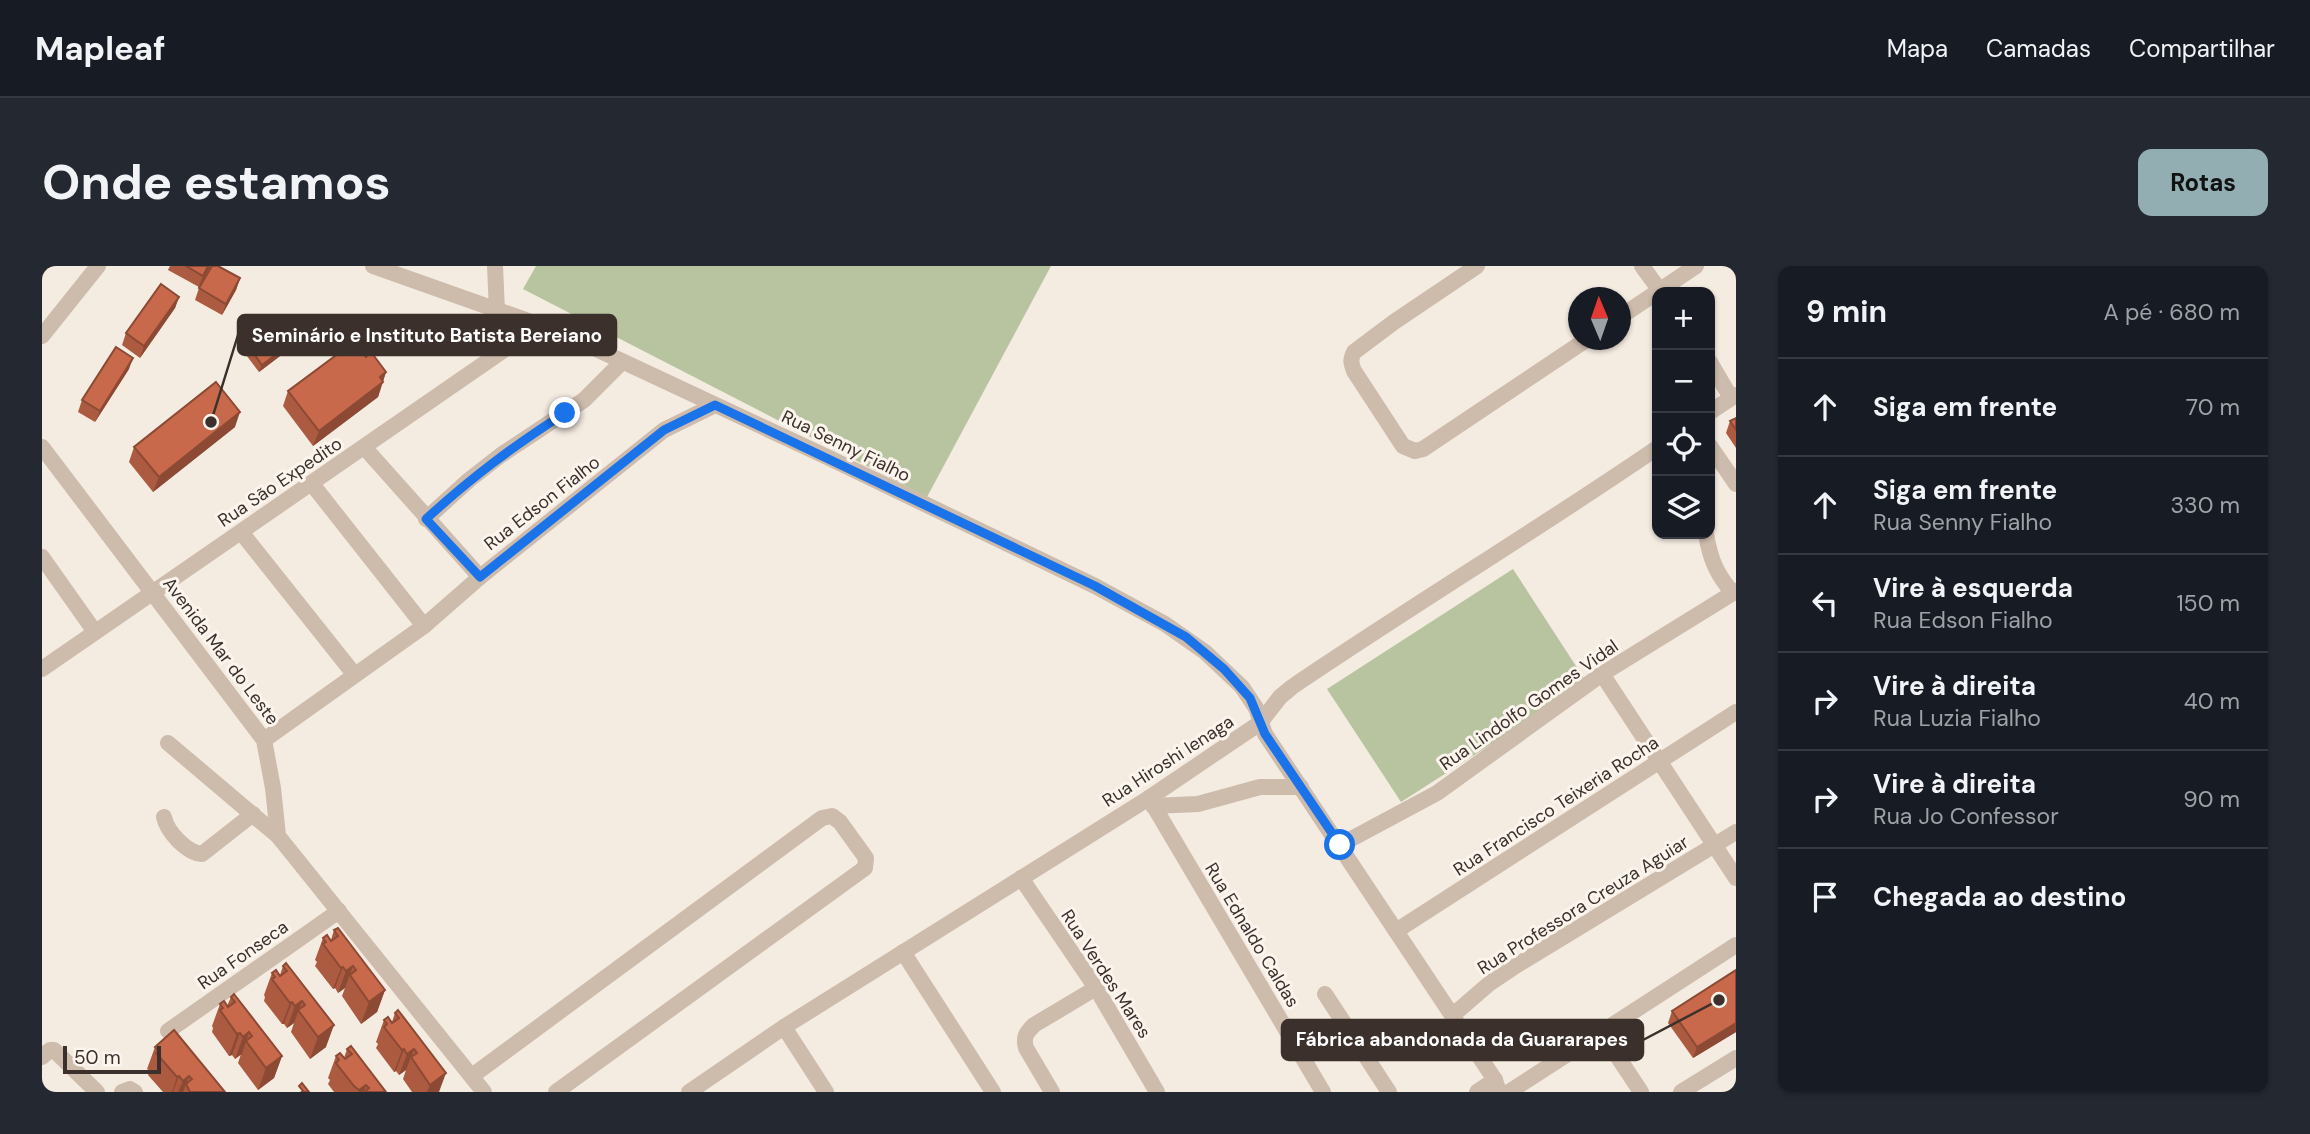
<!DOCTYPE html>
<html lang="pt">
<meta charset="utf-8">
<style>
:root{--surface:#171b24;--page:#242831;--text:#f1f3f6;--muted:#9ea1a6;--line:#363941;--accent:#92aeb2}
body{margin:0;font-family:"DM Sans",sans-serif;background:var(--page);color:var(--text)}
.controls{position:absolute;right:21px;top:21px;display:grid;overflow:hidden;border-radius:14px;box-shadow:0 2px 5px #0004}
.controls button{width:63px;height:63px;display:grid;place-items:center;padding:0;border:0;border-bottom:2px solid var(--line);background:var(--surface);color:var(--text);font:35px sans-serif}
.compass{position:absolute;left:1526px;top:21px;width:63px;height:63px;border-radius:50%;background:var(--surface);box-shadow:0 2px 5px #0004;rotate:358deg}
.scale{position:absolute;left:21px;bottom:18px;width:98px;box-sizing:border-box;padding-left:7px;border:4px solid #3b302b;border-top:0;font-size:19px;line-height:24px;white-space:nowrap;color:#3b302b;-webkit-text-stroke:5px #fbf5ee;paint-order:stroke}
.stop{position:absolute;width:21px;height:21px;margin:-16px;border:5px solid #1a73e8;border-radius:50%;background:#fff}
.stop.end{background:#1a73e8;border-color:#fff;box-shadow:0 2px 7px #0008}
.list{margin:0;padding:0;list-style:none}
h2{display:flex;justify-content:space-between;align-items:center;height:91px;margin:0;padding:0 28px;font-size:30px}
h2 small{font-size:23px;font-weight:400;color:var(--muted)}
.list li{display:grid;grid-template-columns:46px 1fr auto;gap:21px;align-items:center;box-sizing:border-box;height:98px;padding:0 28px;border-top:2px solid var(--line)}
.list b{display:block;font-size:26px;white-space:nowrap}
.list p{margin:0;font-size:23px;white-space:nowrap;color:var(--muted)}
.list em{font-size:23px;font-style:normal;color:var(--muted)}
.icon{flex:none;width:38px;height:38px;fill:none;stroke:currentColor;stroke-width:2;stroke-linecap:round;stroke-linejoin:round}
.map{position:relative;flex:none;width:1694px;height:826px;overflow:hidden;border-radius:14px}
header{display:flex;align-items:center;gap:42px;box-sizing:border-box;height:98px;padding:0 35px;background:var(--surface);border-bottom:2px solid var(--line)}
header strong{font-size:33px}
nav{display:flex;gap:38px;margin-inline-start:auto;font-size:24px}
.intro{display:flex;align-items:center;justify-content:space-between;box-sizing:border-box;height:168px;padding:0 42px}
h1{margin:0;font-size:49px}
.button{padding:18px 32px;border-radius:14px;background:var(--accent);color:#111;font-size:24px;font-weight:700}
main{display:flex;gap:42px;padding:0 42px}
aside{flex:1;background:var(--surface);border-radius:14px;box-shadow:0 2px 5px #0004}
.map>svg:first-child{display:block}
.green{fill:#b8c4a0}
.lines{fill:none;stroke-linecap:round;stroke-linejoin:round}
.minor{stroke:#cdbbac;stroke-width:16}
.wall{fill:#ac5a40}
.shaded-wall{fill:#8c4a34}
.building{fill:#c8694b;stroke:#8c4a34;stroke-width:2}
.route{stroke:#1a73e8;stroke-width:9}
.labels{text-anchor:middle;dominant-baseline:central;stroke-width:6;stroke-linejoin:round;paint-order:stroke}
.street-label{font-size:18px;fill:#3b302b;stroke:#fbf5ee}
.leader{fill:none;stroke:#3b302b;stroke-width:2.5}
.callout-dot{fill:#3b302b;stroke:#fbf5ee;stroke-width:2.5}
.callout{fill:#3b302b;stroke:#3b302b;stroke-width:2.5}
.callout-label{font-size:19px;text-anchor:middle;font-weight:bold;fill:#fff}
</style>
<header>
<strong>Mapleaf</strong>
<nav><a>Mapa</a><a>Camadas</a><a>Compartilhar</a></nav>
</header>
<div class="intro"><h1>Onde estamos</h1><a class="button">Rotas</a></div>
<main>
<div class="map">
<svg width="1694" height="826" viewBox="0 0 1694 826">
<rect width="100%" height="100%" fill="#f4ebe1"/>
<!-- green -->
<g class="green">
<path d="M494,0H1009L885,231L481,23Z"/>
<path d="M1471,303L1545,417L1359,536L1285,423Z"/>
</g>
<g class="lines">
<!-- minor -->
<g class="minor">
<path d="M331,0L498,59L552,82L783,190L1053,320L1123,358L1163,386L1200,421L1214,442L1223,468L1453,814L1457,826"/>
<path d="M453,0L455,45"/>
<path d="M1435,0L1352,56L1312,86C1308,94 1309,97 1312,105L1361,180L1373,185L1381,183L1544,74"/>
<path d="M1600,0L1619,26"/>
<path d="M1578,51L1654,0"/>
<path d="M0,70L56,0"/>
<path d="M1668,96L1689,132"/>
<path d="M1668,146L1694,129"/>
<path d="M1668,180L1694,218"/>
<path d="M0,181L222,474L231,522L236,570L442,826"/>
<path d="M322,181L438,311"/>
<path d="M270,218L382,360"/>
<path d="M384,253L427,214L459,189L542,134L580,96"/>
<path d="M199,266L312,408"/>
<path d="M1664,268C1668,292 1674,308 1691,327"/>
<path d="M0,291L53,366"/>
<path d="M0,403L498,59"/>
<path d="M1560,408L1694,612"/>
<path d="M222,474L382,360L438,311L622,164L673,139"/>
<path d="M126,477L236,570"/>
<path d="M1107,532L1281,826"/>
<path d="M1111,540L1156,538L1218,521H1259"/>
<path d="M122,551C125,566 145,587 160,588L211,548"/>
<path d="M1298,579L1395,527L1560,408L1694,325"/>
<path d="M979,612L1054,722L1115,826"/>
<path d="M1354,665L1694,446"/>
<path d="M861,686L951,826"/>
<path d="M1283,728L1347,826"/>
<path d="M1411,749L1448,717L1472,701L1694,566"/>
<path d="M742,761L784,826"/>
<path d="M126,765L297,645"/>
<path d="M1560,767L1599,826"/>
<path d="M0,791L8,784H12L55,826"/>
<path d="M430,810L780,552L790,550L798,556L824,592L823,602L514,826"/>
<path d="M80,826L88,823L93,826"/>
<path d="M647,826L742,761L1107,532L1218,457L1238,431L1250,421C1371,339 1495,264 1615,182"/>
<path d="M1010,826L984,782C981,771 984,767 992,759L1054,722"/>
<path d="M1435,826L1453,814"/>
<path d="M1467,826L1694,679"/>
<path d="M1639,826L1694,792"/>
</g>
</g>
<!-- wall -->
<g class="wall">
<path d="M128,0H169L157,21L126,4Z"/>
<path d="M198,12L194,24L180,49L153,34L157,22Z"/>
<path d="M137,31L133,42L98,92L80,79L84,67Z"/>
<path d="M223,72L245,80L242,87L217,106L201,85L204,77Z"/>
<path d="M324,91L344,106L336,131L271,180L241,140L246,125Z"/>
<path d="M87,103L53,156L36,146L40,134Z"/>
<path d="M1694,152V182L1684,167L1688,155Z"/>
<path d="M193,161L111,226L87,196L92,181Z"/>
<path d="M292,664L343,724L335,746L319,758L300,730L303,722L296,727L293,722L291,723L273,700L275,696L273,694L281,672L289,674Z"/>
<path d="M244,697L284,781L268,793L249,766L252,757L245,762L242,758H240L222,735L223,731L222,729L230,707L238,709L241,700Z"/>
<path d="M1694,704V766L1651,792L1626,757L1630,745Z"/>
<path d="M189,731L240,790L232,812L216,824L196,797L199,788L193,793L190,789L187,790L170,766L171,762L170,760L178,738L185,740Z"/>
<path d="M356,744L397,826H370L361,813L364,804L357,809L354,805L352,806L334,782L336,778L334,776L342,754L350,756L353,747Z"/>
<path d="M113,781L183,826H121L106,809L108,805L105,803Z"/>
<path d="M305,783L344,826H292L286,818L288,814L286,812L294,790L302,792Z"/>
</g>
<!-- shaded-wall -->
<g class="shaded-wall">
<path d="M166,0H169L157,21L161,10Z"/>
<path d="M198,12L194,24L180,49L184,38Z"/>
<path d="M137,31L133,42L98,92L102,80Z"/>
<path d="M245,80L242,87L217,106L220,99Z"/>
<path d="M91,92L87,103L53,156L58,145Z"/>
<path d="M344,106L336,131L271,180L277,165Z"/>
<path d="M198,146L193,161L111,226L117,211Z"/>
<path d="M311,700L303,722L296,727L304,705Z"/>
<path d="M301,701L293,722L291,723L299,702Z"/>
<path d="M343,724L335,746L319,758L327,736Z"/>
<path d="M260,735L252,757L245,762L253,740Z"/>
<path d="M250,736L242,758H240L248,737Z"/>
<path d="M1694,757V766L1651,792L1655,781Z"/>
<path d="M292,759L284,781L268,793L276,771Z"/>
<path d="M207,766L200,788L193,793L201,771Z"/>
<path d="M198,767L190,789L187,790L195,768Z"/>
<path d="M362,783L354,805L352,806L360,784Z"/>
<path d="M372,783L364,804L357,809L365,788Z"/>
<path d="M240,790L232,812L216,824L224,802Z"/>
<path d="M404,807L397,826H385L388,819Z"/>
<path d="M137,810L131,826H130L135,811Z"/>
<path d="M147,810L141,826H136L141,815Z"/>
<path d="M324,819L322,826H317V824Z"/>
</g>
<!-- building -->
<g class="building">
<path d="M144,0H166L161,10Z"/>
<path d="M170,0H176L198,12L184,38L157,22Z"/>
<path d="M119,18L137,31L102,80L84,67Z"/>
<path d="M234,65L245,80L220,99L204,77L219,66L223,72Z"/>
<path d="M312,76L324,91L329,86L344,106L338,111L341,116L277,165L246,125Z"/>
<path d="M74,81L91,92L58,145L40,134Z"/>
<path d="M174,116L198,146L117,211L92,181Z"/>
<path d="M1694,152V164L1688,155Z"/>
<path d="M296,662L343,724L327,736L308,709L314,704L311,700L304,705L301,701L299,702L281,678L284,676L281,672L285,669L289,675L296,670L292,664Z"/>
<path d="M244,697L292,759L276,771L256,744L263,739L260,735L253,740L250,736L248,737L230,713L233,711L230,707L234,704L238,710L245,705L241,700Z"/>
<path d="M1694,704V757L1655,781L1630,745Z"/>
<path d="M192,728L240,790L224,802L204,775L210,770L207,766L201,771L198,767L195,768L178,744L181,742L178,738L182,735L186,741L193,736L189,731Z"/>
<path d="M356,744L404,807L388,819L369,791L375,787L372,783L365,788L362,783L360,784L342,761L345,758L342,754L346,751L350,757L357,752L353,747Z"/>
<path d="M132,764L183,826H148L144,818L150,813L147,810L141,815L137,810L135,811L114,787L117,785L113,781Z"/>
<path d="M309,780L344,826H323L327,822L324,819L317,824L312,820L294,797L297,794L294,790L298,787L303,793L310,788L305,783Z"/>
<path d="M260,817L267,826H259L261,825L257,820Z"/>
</g>
<g class="lines">
<!-- route -->
<path class="route" d="M523,147C470,181 430,211 384,253L438,311L622,164L673,139L1053,320L1144,371L1182,403L1208,432L1223,468L1298,579"/>
</g>
<g class="labels">
<!-- street labels -->
<g class="street-label">
<text transform="translate(804 180) rotate(26)">Rua Senny Fialho</text>
<text transform="translate(238 216) rotate(-34)">Rua São Expedito</text>
<text transform="translate(500 237) rotate(-38)">Rua Edson Fialho</text>
<text transform="translate(179 385) rotate(53)">Avenida Mar do Leste</text>
<text transform="translate(1487 439) rotate(-35)">Rua Lindolfo Gomes Vidal</text>
<text transform="translate(1126 495) rotate(-33)">Rua Hiroshi Ienaga</text>
<text transform="translate(1514 540) rotate(-33)">Rua Francisco Teixeria Rocha</text>
<text transform="translate(1541 639) rotate(-32)">Rua Professora Creuza Aguiar</text>
<text transform="translate(1210 669) rotate(59)">Rua Ednaldo Caldas</text>
<text transform="translate(201 689) rotate(-35)">Rua Fonseca</text>
<text transform="translate(1064 708) rotate(57)">Rua Verdes Mares</text>
</g>
</g>
<!-- callouts -->
<path class="leader" d="M169 156L196 69M1677 734L1601 774"/>
<g class="callout-dot">
<circle cx="169" cy="156" r="7"/>
<circle cx="1677" cy="734" r="7"/>
</g>
<g class="callout">
<rect x="196" y="49" width="378" height="40" rx="7"/>
<rect x="1240" y="754" width="361" height="40" rx="7"/>
</g>
<g class="callout-label">
<text x="385" y="76">Seminário e Instituto Batista Bereiano</text>
<text x="1420" y="780">Fábrica abandonada da Guararapes</text>
</g>
</svg>
<div class="controls">
<button>+</button>
<button>−</button>
<button><svg class="icon" aria-label="locate" viewBox="0 0 24 24"><circle cx="12" cy="12" r="6"/><path d="M12 2v4M12 18v4M2 12h4M18 12h4"/></svg></button>
<button><svg class="icon" aria-label="layers" viewBox="0 0 24 24"><path d="M12 4l9 5-9 5-9-5zM3 14l9 5 9-5"/></svg></button>
</div>
<svg class="compass" viewBox="-18 -18 36 36"><path d="M0-13l5 13h-10z" fill="#e53935"/><path d="M0 13l5-13h-10z" fill="#9ea1a6"/></svg>
<div class="scale">50 m</div>
<div class="stop" style="left:1298px;top:579px"></div>
<div class="stop end" style="left:523px;top:147px"></div>
</div>
<aside>
<h2>9 min<small>A pé · 680 m</small></h2>
<ul class="list">
<li><svg class="icon" aria-label="ahead" viewBox="0 0 24 24"><path d="M12 20V5M6 11l6-6 6 6"/></svg><div><b>Siga em frente</b></div><em>70 m</em></li>
<li><svg class="icon" aria-label="ahead" viewBox="0 0 24 24"><path d="M12 20V5M6 11l6-6 6 6"/></svg><div><b>Siga em frente</b><p>Rua Senny Fialho</p></div><em>330 m</em></li>
<li><svg class="icon" aria-label="left" viewBox="0 0 24 24"><path d="M17 20v-9H6M10 6l-5 5 5 5"/></svg><div><b>Vire à esquerda</b><p>Rua Edson Fialho</p></div><em>150 m</em></li>
<li><svg class="icon" aria-label="right" viewBox="0 0 24 24"><path d="M7 20v-9h11M14 6l5 5-5 5"/></svg><div><b>Vire à direita</b><p>Rua Luzia Fialho</p></div><em>40 m</em></li>
<li><svg class="icon" aria-label="right" viewBox="0 0 24 24"><path d="M7 20v-9h11M14 6l5 5-5 5"/></svg><div><b>Vire à direita</b><p>Rua Jo Confessor</p></div><em>90 m</em></li>
<li><svg class="icon" aria-label="arrive" viewBox="0 0 24 24"><path d="M6 21V4h12l-3 4 3 4H6"/></svg><div><b>Chegada ao destino</b></div></li>
</ul>
</aside>
</main>
